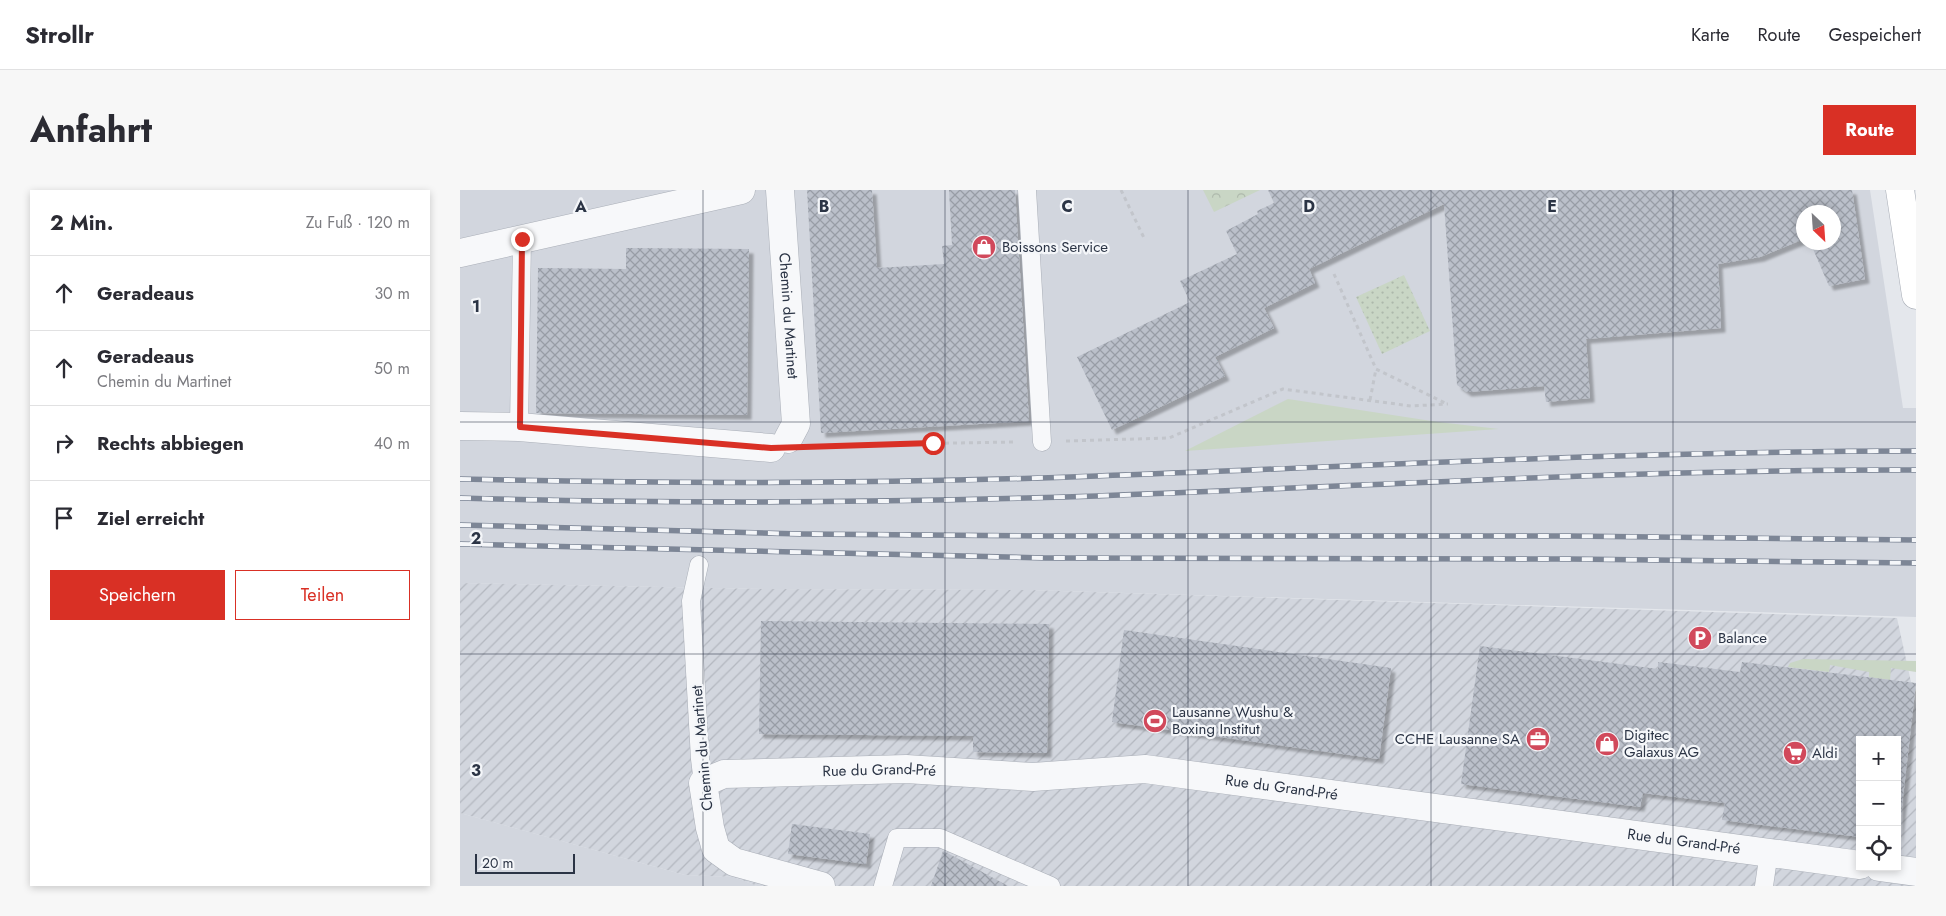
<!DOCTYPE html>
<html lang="de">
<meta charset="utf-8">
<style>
:root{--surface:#fff;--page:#f7f7f7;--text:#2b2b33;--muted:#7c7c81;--line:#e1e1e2;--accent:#d93025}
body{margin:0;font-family:Jost,sans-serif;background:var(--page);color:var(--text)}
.controls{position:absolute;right:15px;bottom:15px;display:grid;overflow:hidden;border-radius:0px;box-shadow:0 2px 8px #0003}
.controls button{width:45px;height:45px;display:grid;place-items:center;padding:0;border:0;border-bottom:1px solid var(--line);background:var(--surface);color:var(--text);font:25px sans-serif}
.compass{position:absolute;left:1336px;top:15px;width:45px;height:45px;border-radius:50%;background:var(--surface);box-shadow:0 2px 8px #0003;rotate:155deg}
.scale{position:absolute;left:15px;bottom:12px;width:100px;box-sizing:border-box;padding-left:5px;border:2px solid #2b3445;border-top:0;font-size:14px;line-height:18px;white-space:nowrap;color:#2b3445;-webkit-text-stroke:4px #f4f6f9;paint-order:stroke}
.stop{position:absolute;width:15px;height:15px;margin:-11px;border:4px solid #d93025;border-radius:50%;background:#fff}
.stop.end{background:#d93025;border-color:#fff;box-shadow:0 1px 5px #0008}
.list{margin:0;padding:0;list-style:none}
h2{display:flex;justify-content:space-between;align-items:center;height:65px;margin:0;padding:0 20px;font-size:21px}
h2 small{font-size:16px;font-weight:400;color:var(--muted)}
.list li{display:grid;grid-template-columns:32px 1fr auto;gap:15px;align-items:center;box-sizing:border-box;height:75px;padding:0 20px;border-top:1px solid var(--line)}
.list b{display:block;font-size:19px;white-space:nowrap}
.list p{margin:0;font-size:16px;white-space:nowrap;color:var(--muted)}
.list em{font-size:16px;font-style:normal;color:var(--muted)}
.actions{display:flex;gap:10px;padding:15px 20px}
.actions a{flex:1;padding:11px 0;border:1px solid var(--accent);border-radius:0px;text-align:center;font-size:18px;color:var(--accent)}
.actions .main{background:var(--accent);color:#fff}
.icon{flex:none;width:28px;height:28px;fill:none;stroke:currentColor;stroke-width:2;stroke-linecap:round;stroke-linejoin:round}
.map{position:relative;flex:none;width:1456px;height:696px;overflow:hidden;border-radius:0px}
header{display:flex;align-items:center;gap:30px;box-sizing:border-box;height:70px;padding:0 25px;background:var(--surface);border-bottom:1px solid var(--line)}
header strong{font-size:24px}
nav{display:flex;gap:28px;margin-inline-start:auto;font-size:18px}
.intro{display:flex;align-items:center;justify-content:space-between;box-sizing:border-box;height:120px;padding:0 30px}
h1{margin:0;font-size:35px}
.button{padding:12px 22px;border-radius:0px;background:var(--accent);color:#fff;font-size:18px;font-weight:700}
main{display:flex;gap:30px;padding:0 30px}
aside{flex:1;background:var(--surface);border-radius:0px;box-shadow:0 2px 8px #0003}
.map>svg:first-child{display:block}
.built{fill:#d2d6de;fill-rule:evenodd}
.industrial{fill:url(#industrial-furrows);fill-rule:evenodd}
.grass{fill:#c9d6c5}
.forest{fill:url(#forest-crowns)}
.park{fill:url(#park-dots)}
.building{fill:url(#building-cross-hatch);filter:url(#shadow)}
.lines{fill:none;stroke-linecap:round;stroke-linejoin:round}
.lane-casing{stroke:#a9aeb7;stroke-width:19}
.street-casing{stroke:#a9aeb7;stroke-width:29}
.secondary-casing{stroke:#a9aeb7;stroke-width:29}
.path{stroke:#c2c5cb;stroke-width:3;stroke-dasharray:4 4;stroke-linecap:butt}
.lane{stroke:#f7f8fa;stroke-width:18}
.street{stroke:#f7f8fa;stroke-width:28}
.secondary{stroke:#fff;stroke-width:28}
.rail-casing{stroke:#7d8696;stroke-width:5.5}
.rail{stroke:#f4f6f9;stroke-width:4;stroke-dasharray:11;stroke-linecap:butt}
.path-bridge{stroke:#c2c5cb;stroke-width:3;stroke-dasharray:4 4;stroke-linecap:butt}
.route{stroke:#d93025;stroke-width:6}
.grid{fill:none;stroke:#2b3445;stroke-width:1;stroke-opacity:0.55}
.labels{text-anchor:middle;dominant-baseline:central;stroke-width:4.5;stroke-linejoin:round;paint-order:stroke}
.poi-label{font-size:15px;fill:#2b3445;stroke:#f4f6f9;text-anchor:start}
.street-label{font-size:15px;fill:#2b3445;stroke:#f4f6f9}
.grid-label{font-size:16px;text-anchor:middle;font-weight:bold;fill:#2b3445;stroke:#f4f6f9;stroke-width:4.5;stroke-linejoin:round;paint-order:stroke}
</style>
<header>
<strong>Strollr</strong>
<nav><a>Karte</a><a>Route</a><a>Gespeichert</a></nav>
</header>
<div class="intro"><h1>Anfahrt</h1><a class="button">Route</a></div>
<main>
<aside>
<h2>2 Min.<small>Zu Fuß · 120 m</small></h2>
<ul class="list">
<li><svg class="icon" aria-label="ahead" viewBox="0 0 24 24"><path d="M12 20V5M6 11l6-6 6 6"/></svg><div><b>Geradeaus</b></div><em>30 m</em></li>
<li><svg class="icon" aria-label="ahead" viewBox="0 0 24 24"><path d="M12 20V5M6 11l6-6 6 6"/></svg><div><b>Geradeaus</b><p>Chemin du Martinet</p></div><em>50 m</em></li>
<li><svg class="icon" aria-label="right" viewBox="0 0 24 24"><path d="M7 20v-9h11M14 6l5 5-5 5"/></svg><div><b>Rechts abbiegen</b></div><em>40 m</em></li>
<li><svg class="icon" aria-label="arrive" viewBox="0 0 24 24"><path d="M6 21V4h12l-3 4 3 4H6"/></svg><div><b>Ziel erreicht</b></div></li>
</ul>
<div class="actions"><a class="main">Speichern</a><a>Teilen</a></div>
</aside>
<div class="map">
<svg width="1456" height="696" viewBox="0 0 1456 696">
<defs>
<pattern id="industrial-furrows" width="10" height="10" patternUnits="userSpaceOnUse" patternTransform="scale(1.25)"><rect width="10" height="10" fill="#d2d6de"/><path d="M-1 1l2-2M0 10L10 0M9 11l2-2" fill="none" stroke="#b4b8c0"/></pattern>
<pattern id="forest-crowns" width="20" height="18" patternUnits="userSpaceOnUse" patternTransform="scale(1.25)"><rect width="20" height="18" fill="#c9d6c5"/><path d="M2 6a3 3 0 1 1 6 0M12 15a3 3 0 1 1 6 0" fill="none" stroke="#adb8ab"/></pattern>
<pattern id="park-dots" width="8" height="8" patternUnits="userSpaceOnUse" patternTransform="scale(1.25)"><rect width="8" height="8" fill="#c9d6c5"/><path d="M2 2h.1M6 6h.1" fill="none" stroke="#adb8ab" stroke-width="1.8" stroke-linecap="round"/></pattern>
<pattern id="building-cross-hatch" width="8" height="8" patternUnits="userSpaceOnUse" patternTransform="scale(1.25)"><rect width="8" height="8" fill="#bbc0ca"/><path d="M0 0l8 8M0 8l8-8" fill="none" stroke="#989da6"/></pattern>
<filter id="shadow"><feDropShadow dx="4.5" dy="4.5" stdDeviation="1" flood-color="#0004"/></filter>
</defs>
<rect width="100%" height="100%" fill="#e4e7ec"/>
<!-- built -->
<g class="built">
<path d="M0,0H1410L1443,218H1456V427L569,400L304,399L0,393ZM1344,22H1374V52H1344Z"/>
<path d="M0,623L225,685L274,687L297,696H0Z"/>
</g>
<!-- industrial -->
<path class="industrial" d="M0,393L304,399L569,400L1437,428L1456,515V696H297L274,687L225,685L0,623ZM1400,550H1437V677H1400Z"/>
<!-- grass -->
<g class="grass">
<path d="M828,209L978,232L1039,239L725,261Z"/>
<path d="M1343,469L1456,471V482L1431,478L1430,490L1409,487V482L1370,475L1369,482L1328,477L1330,473Z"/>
</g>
<!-- forest -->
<path class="forest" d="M743,0H800L754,22Z"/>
<!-- park -->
<path class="park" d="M944,85L970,141L922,164L896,107Z"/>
<!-- building -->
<g class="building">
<path d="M347,0H412L417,78L484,74L482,56L492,55L489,0H555L569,231L361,243Z"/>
<path d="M808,0H1392L1405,89L1369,96L1350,52H1374V22H1344V49L1300,67L1258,74L1261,138L1126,149L1130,208L1086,212L1084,196L1007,202L997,195L984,14L849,79L855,93L804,118L814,138L755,167L765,186L652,240L617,167L730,112L720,91L777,64L766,41L798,24L797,21L814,13Z"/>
<path d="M166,58L289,59L287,225L76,223L78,78L166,79Z"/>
<path d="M301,431L589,434L587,563L513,562V546L299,544Z"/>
<path d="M664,440L931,478L919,569L652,532Z"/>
<path d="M1020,456L1198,479V472L1280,482L1282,472L1456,493L1438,651L1437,550H1400V647L1262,630L1265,613L1183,603L1180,617L1001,594Z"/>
<path d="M332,634L410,644L406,674L328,664Z"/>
<path d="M483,661L491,665L548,696H471Z"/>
</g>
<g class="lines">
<!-- lane casing -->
<g class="lane-casing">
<g id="lane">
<path d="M567,0L582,252"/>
<path d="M59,237L62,49"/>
<path d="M239,375L231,411L240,569L243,593"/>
<path d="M423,696L437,648H480L591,696"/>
<path d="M1304,696L1309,662"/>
</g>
</g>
<!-- street casing -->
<g class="street-casing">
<g id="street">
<path id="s1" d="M320,0L336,234L328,249"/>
<path d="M0,63L281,0"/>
<path d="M0,236L59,237L311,258"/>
<path d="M1419,677L1456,682"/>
<path id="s2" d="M361,696L274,672L256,659L250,638L243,593L264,584L446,579L573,587L685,579L1400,675"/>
</g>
</g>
<!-- secondary casing -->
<g class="secondary-casing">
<path id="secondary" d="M1440,0L1456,105"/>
</g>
<!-- path -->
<g class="path">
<path d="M661,0L685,50"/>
<path d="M874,84L916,179L987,214"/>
<path d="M910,210L916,179"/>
<path d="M606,251L709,248L823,199L951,216L988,214"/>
<path d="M373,255L555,252"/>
</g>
<!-- lane -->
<use href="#lane" class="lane"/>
<!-- street -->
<use href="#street" class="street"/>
<!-- secondary -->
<use href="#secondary" class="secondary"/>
<!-- rail casing -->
<g class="rail-casing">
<g id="rail">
<path d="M0,289C212,294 424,294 637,286C910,276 1183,261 1456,261"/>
<path d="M0,308C212,314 424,313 637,306C910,296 1183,279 1456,280"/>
<path d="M0,335L342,344L585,346H1109L1456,350"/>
<path d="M0,354L585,368L1109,369L1456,373"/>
</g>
</g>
<!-- rail -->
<use href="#rail" class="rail"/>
<!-- path-bridge -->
<path class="path-bridge" d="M311,258L373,255"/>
</g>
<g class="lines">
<!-- route -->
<path class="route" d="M62,49L60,237L311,258L473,253"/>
</g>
<!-- grid -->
<path class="grid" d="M243,0V696M485,0V696M728,0V696M971,0V696M1213,0V696M0,232H1456M0,464H1456"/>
<!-- icons -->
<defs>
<g id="shop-disc" transform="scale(1.25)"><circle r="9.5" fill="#d1495b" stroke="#f4f6f9"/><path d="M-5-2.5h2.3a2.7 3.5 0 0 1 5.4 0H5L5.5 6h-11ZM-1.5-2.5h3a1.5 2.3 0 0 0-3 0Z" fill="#fff"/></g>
<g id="parking-disc" transform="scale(1.25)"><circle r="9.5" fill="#d1495b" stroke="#f4f6f9"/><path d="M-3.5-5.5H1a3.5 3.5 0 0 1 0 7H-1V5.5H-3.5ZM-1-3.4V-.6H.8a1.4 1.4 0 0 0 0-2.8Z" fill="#fff"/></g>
<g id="stadium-disc" transform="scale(1.25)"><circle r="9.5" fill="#d1495b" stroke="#f4f6f9"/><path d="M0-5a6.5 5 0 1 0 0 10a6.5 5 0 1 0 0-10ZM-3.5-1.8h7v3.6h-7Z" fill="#fff"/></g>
<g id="office-disc" transform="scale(1.25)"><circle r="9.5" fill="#d1495b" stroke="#f4f6f9"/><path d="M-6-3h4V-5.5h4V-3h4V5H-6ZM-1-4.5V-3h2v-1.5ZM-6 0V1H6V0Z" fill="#fff"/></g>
<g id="supermarket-disc" transform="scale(1.25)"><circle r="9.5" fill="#d1495b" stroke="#f4f6f9"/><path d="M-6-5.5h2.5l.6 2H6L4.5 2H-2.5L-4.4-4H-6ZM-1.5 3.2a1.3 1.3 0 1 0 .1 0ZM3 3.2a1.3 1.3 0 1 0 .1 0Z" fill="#fff"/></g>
</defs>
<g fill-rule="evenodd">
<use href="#shop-disc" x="524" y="57"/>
<use href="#parking-disc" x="1240" y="448"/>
<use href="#stadium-disc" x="695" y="531"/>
<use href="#office-disc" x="1078" y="549"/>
<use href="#shop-disc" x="1147" y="554"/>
<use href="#supermarket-disc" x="1335" y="563"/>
</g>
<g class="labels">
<!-- poi labels -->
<g class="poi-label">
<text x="542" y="57">Boissons Service</text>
<text x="1258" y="448">Balance</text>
<text x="712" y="522">Lausanne Wushu &amp;<tspan x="712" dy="17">Boxing Institut</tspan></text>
<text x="1164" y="545">Digitec<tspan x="1164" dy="17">Galaxus AG</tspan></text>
<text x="1060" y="549" text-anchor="end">CCHE Lausanne SA</text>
<text x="1352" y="563">Aldi</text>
</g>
<!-- street labels -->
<g class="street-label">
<text stroke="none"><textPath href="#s1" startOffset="126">Chemin du Martinet</textPath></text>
<text transform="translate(242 558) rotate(-95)">Chemin du Martinet</text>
<text stroke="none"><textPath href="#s2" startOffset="358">Rue du Grand-Pré</textPath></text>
<text stroke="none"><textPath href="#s2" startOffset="762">Rue du Grand-Pré</textPath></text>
<text stroke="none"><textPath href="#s2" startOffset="1168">Rue du Grand-Pré</textPath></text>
</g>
</g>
<g class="grid-label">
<text x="121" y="22">A</text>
<text x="364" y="22">B</text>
<text x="607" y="22">C</text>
<text x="849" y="22">D</text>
<text x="1092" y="22">E</text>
<text x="16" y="122">1</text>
<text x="16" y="354">2</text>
<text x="16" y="586">3</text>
</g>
</svg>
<div class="controls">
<button>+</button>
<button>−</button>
<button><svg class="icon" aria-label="locate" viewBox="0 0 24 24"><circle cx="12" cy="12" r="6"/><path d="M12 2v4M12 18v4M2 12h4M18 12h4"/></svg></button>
</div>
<svg class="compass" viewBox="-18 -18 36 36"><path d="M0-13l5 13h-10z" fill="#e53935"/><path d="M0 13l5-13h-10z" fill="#7c7c81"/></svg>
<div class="scale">20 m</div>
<div class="stop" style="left:473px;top:253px"></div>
<div class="stop end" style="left:62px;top:49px"></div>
</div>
</main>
